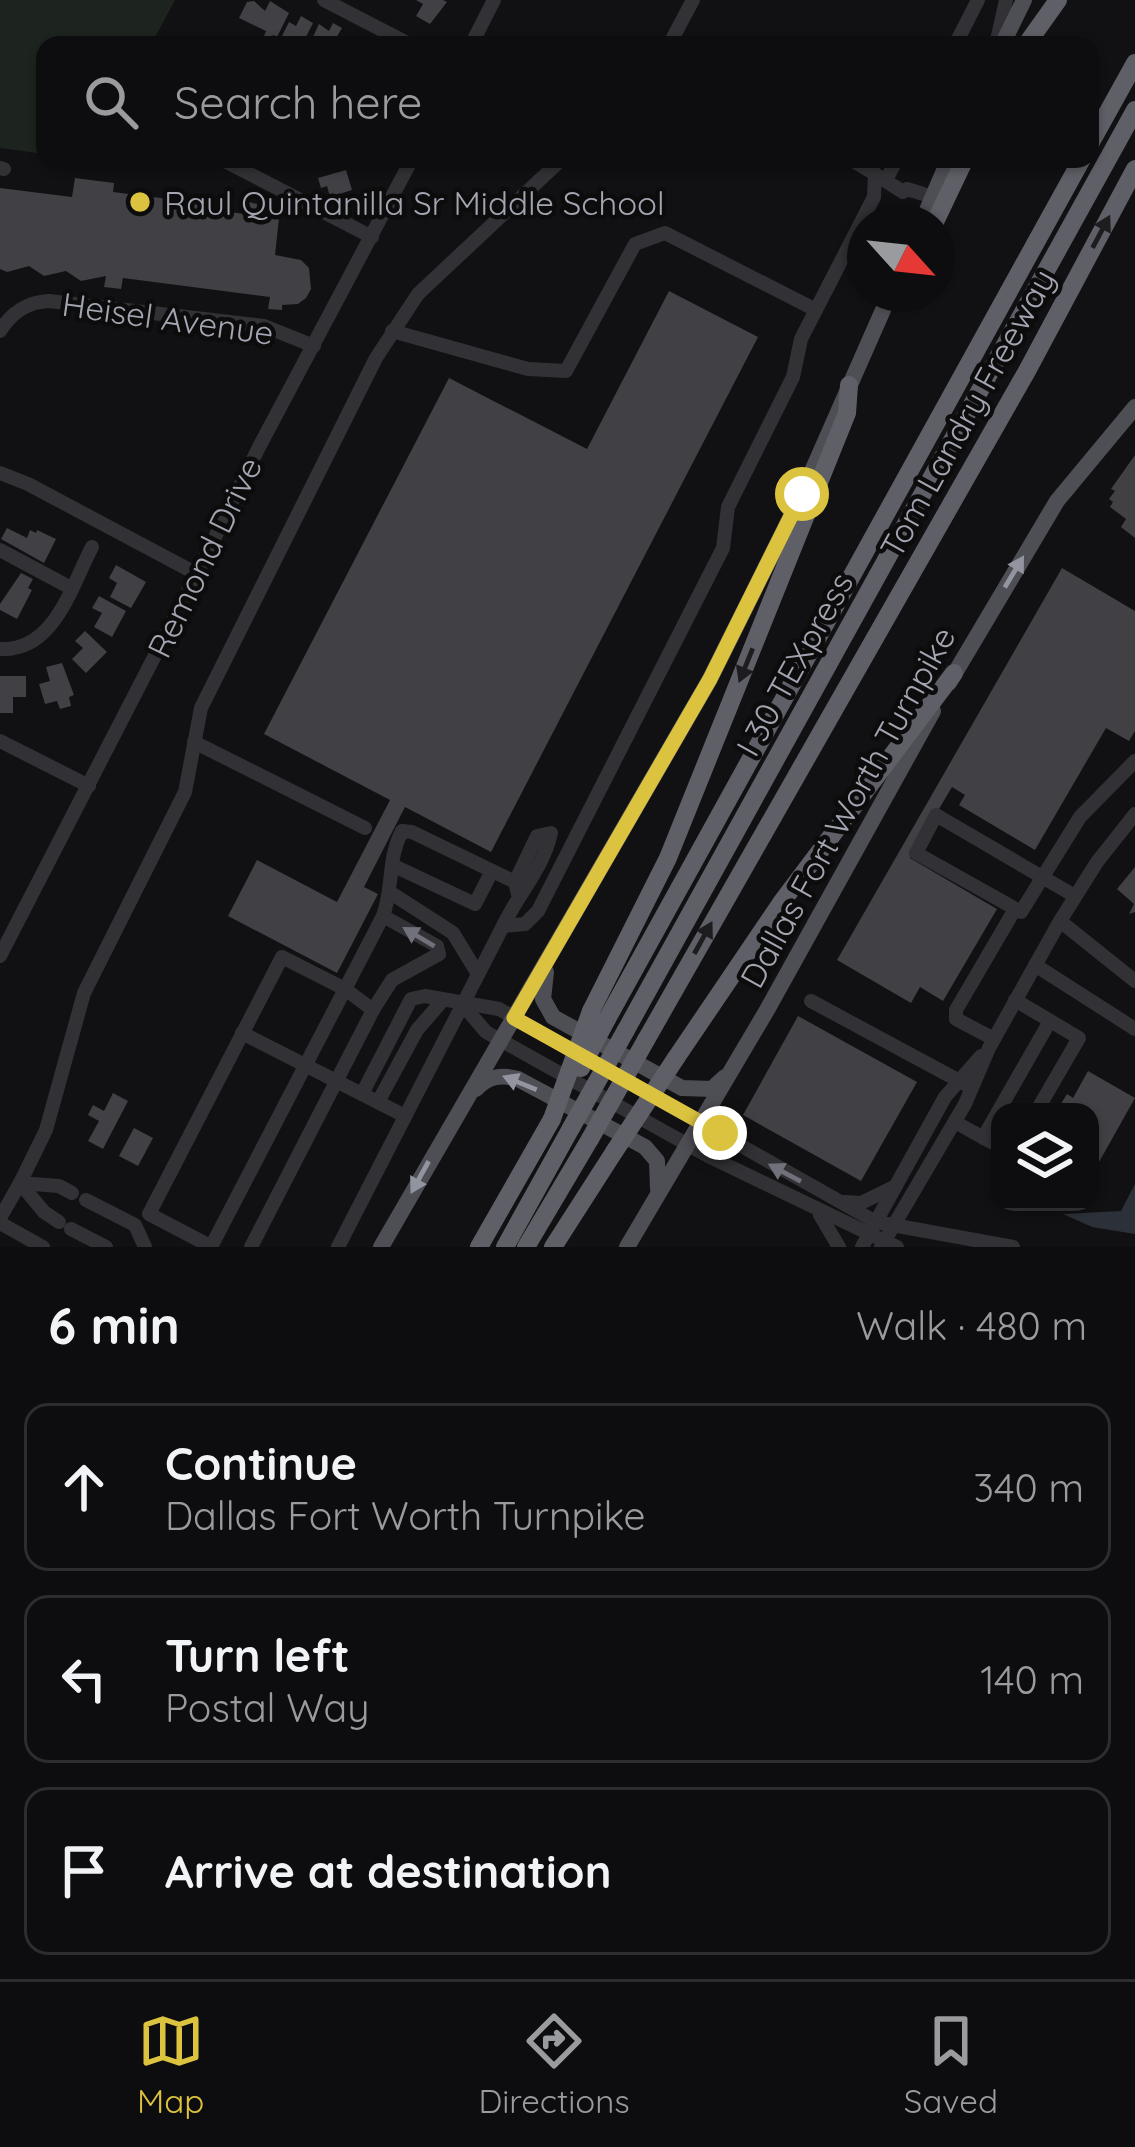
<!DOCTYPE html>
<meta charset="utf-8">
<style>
:root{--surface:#0d0c0e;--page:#1b1a1c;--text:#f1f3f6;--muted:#9a9b9e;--line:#2d2c2e;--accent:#dbc33f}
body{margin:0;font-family:Quicksand,sans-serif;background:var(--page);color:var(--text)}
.controls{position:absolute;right:36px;bottom:36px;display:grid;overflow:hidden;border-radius:24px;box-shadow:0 3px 9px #0004}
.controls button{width:108px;height:108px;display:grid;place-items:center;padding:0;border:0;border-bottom:3px solid var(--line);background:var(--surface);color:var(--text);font:60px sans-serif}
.compass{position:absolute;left:847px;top:204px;width:108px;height:108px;border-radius:50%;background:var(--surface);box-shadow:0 3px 9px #0004;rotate:117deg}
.stop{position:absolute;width:36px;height:36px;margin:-27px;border:9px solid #dbc33f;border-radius:50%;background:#fff}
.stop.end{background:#dbc33f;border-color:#fff;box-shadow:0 3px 12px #0008}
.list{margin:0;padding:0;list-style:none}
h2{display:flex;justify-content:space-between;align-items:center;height:156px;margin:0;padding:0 48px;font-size:51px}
h2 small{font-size:39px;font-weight:400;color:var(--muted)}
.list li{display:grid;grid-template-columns:78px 1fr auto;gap:36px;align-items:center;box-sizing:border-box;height:168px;margin:0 24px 24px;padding:0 24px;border:3px solid var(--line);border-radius:24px}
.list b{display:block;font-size:45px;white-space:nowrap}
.list p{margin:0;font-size:39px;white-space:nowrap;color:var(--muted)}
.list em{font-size:39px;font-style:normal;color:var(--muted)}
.icon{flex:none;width:66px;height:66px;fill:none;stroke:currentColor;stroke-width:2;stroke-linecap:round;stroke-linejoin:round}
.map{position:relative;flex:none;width:1135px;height:1247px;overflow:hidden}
.search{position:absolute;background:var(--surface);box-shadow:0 3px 9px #0004;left:36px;right:36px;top:36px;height:132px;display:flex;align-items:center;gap:30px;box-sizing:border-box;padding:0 42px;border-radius:24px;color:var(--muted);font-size:45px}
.sheet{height:732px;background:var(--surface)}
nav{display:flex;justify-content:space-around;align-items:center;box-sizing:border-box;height:168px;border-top:3px solid var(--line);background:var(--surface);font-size:33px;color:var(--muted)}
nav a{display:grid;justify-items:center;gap:6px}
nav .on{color:var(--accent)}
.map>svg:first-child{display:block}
.green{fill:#1d241f}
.water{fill:#2c3139}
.building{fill:#404045}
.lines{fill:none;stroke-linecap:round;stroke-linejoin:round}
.minor{stroke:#323236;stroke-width:14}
.major{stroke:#4e4e55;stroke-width:16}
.highway{stroke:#5f5f67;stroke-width:18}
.highway-bridge{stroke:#5f5f67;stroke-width:18}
.oneway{fill:#1d1d1f}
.oneway2{fill:#92949f}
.oneway3{fill:#70717a}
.route{stroke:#dbc33f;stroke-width:15}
.poi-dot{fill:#dbc33f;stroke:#0c0c0d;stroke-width:4.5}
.labels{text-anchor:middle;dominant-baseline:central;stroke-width:9;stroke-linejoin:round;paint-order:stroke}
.poi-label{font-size:33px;fill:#a3a5b1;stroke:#0c0c0d;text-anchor:start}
.street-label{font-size:33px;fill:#a3a5b1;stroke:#0c0c0d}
</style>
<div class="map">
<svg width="1135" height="1247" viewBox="0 0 1135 1247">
<rect width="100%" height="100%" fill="#111012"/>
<!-- green -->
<path class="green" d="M0,0H175L151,45H45V154L0,148Z"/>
<!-- water -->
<path class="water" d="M1135,1184V1234L1092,1227L1063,1214L1121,1211Z"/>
<!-- building -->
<g class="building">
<path d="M416,0H443L447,2L430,24L416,16L423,4Z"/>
<path d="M254,1L265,11L270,1L289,13L277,37L273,35L270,39L264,36L266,31L239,18L247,2Z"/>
<path d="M301,16L313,23L302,45H287L290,40L282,36L289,22L296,26Z"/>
<path d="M333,23L342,28L332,45L311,41L319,24L329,31Z"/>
<path d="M346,170L352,190L330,197L327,186L321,188L318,178Z"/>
<path d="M75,178L114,183L113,192L169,199L168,204L191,207L193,196L202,197L201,209L246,214L248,202L257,204L256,215L279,218L275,255L301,260L309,268L311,289L306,298L298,304L282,305V310L268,309L270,297L123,278L121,289L104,287L106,276L81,281L66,271L44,276L29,266L7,272L0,269V188L72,197Z"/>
<path d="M669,291L758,337L491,852L405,807L364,887L378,894L337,973L228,916L257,860L337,902L390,800L264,734L449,378L587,449Z"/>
<path d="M1135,455V538L1121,527L1126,519L1110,507L1113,502L1109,499L1115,491L1111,489Z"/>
<path d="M7,528L27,538L30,530L36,533L37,530L56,539L44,563L1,539Z"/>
<path d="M116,565L146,582L131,608L110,597L117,583L109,578Z"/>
<path d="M1062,568L1135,611V731L1129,741L1106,728L1035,850L959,805L965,795L952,787L910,858L997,909L943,1001L920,987L911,1003L837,960Z"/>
<path d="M21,573L33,579L28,588L32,590L17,619L0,610V604Z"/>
<path d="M99,596L126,611L112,637L94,627L102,613L92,608Z"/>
<path d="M85,631L107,652L86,673L72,659L83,648L75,641Z"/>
<path d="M62,663L74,695L69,697L71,706L60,709L57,701L45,704L39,684L50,681L46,667Z"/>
<path d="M0,676H26V697H13V713H0Z"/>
<path d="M1135,867V912L1129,914L1134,904L1117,889Z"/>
<path d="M798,1016L917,1082L861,1181L743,1115Z"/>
<path d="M1088,1071L1135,1098L1090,1178V1112H1056L1067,1094L1073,1098Z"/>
<path d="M113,1093L128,1101L103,1149L88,1141L99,1121L88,1115L93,1105L104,1111Z"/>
<path d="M134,1128L153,1138L138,1166L119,1156Z"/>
</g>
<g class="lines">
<!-- minor -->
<g class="minor">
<path d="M324,0L411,45"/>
<path d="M471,45L494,0"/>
<path d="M669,45L693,0"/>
<path d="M955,45L978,0"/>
<path d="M996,45L1006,0"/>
<path d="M221,159L372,237"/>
<path d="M0,168L4,169"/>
<path d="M875,174L903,192L907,189L933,197"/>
<path d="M886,180L897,159"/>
<path d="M0,331C12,312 27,302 49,301L264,326L314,346"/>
<path d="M392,331L528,369L566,371L635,244L665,233L816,310"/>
<path d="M0,473L28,484L197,574"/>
<path d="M0,550L71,588"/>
<path d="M0,649C54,652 71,587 92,547"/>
<path d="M0,741L89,786"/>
<path d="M194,742L365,828"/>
<path d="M392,865L475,904L492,871"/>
<path d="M391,893L453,933L478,974"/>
<path d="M1075,896L1042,877L936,815L916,853L1021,912L1080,817L1135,761"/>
<path d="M383,916C394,885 387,860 402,831L412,832L515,882"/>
<path d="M1060,921L1135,981"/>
<path d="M503,926C518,894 543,869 551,833L537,836L515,882L518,894"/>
<path d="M0,956L197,574L258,449L412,159"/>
<path d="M1035,965L1135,1029"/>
<path d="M1015,1000L1079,1038L1036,1112"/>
<path d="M811,1001L965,1084"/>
<path d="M462,1004L486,1032L708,1156L897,1247"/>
<path d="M242,1033L405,1116"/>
<path d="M994,1039L956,1019V1010L1015,909"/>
<path d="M362,1094L411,999L425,996L499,1009L876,1222L1013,1247"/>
<path d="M378,1102L417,1030L443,1000"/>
<path d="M955,1122L1000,1147"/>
<path d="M983,1138L1050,1021"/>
<path d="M72,1193L59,1186L20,1183L46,1130L84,993L185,792L201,708L376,358L418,294L562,159"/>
<path d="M86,1200L135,1225L145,1247"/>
<path d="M845,1202L861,1203L896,1186"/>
<path d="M820,1215L839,1247"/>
<path d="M0,1218L20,1183L44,1212L59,1222"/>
<path d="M0,1223L43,1247"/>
<path d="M71,1229L106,1247"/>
<path d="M211,1247L383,916L437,946L439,954L392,980L373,1010"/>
<path d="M212,1247L149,1214L282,957L345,989L373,1010L251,1247"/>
<path d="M338,1247L503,926L525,924L538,911L723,548L728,507L793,377L801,339L874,197L875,174L850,159"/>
<path d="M862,1247L945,1097L981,1056"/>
<path d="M881,1247L965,1104L989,1048L1060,921L1097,862L1135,814"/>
</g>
<!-- major -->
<g class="major">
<path d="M1002,45L1024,0"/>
<path d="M922,222L949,159"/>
<path d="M949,683L1057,501L1135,407"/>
<path d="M546,972L543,999L553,1017L682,1088L712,1089L725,1077"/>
<path d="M476,1089C488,1076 501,1074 518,1079L645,1147L657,1161L658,1189"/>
<path d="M381,1247L710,679L802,494L890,294"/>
<path d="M627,1247L767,1010L933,711"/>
</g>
<!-- highway -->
<g class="highway">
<path d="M1026,45L1058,0"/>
<path d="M1090,144L1135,63"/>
<path d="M935,222L965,159"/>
<path d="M591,1011L668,858L847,413L849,385"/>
<path d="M607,1019L1082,159"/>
<path d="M626,1030L1135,110"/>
<path d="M646,1040L1027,371L1135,169"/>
<path d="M676,1058L781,903L954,673"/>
<path d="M479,1247L552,1119"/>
<path d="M505,1247L571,1128"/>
<path d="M526,1247L590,1139"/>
<path d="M553,1247L614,1152"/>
</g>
<!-- highway-bridge -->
<g class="highway-bridge">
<path d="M581,1068L607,1019"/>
<path d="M552,1119L591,1011"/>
<path d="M571,1128L626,1030"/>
<path d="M590,1139L646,1040"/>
<path d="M614,1152L676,1058"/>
</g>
</g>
<!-- one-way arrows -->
<defs><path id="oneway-solid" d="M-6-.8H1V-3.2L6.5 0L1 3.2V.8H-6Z" transform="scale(3)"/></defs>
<g class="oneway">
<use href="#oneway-solid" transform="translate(1101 232) rotate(-62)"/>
<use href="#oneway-solid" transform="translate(746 665) rotate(112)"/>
<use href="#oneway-solid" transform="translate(703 938) rotate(-61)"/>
</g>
<g class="oneway2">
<use href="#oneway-solid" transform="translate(1014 572) rotate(-59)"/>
<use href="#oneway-solid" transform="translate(520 1083) rotate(-158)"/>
<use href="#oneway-solid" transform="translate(420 1177) rotate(119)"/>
</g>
<g class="oneway3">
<use href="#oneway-solid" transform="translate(419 937) rotate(-149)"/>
<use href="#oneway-solid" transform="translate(785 1173) rotate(-152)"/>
</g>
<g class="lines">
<!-- route -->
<path class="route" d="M720,1133L514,1018L710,679L802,494"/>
</g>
<!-- markers -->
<circle class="poi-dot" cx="140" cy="202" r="12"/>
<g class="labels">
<!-- poi labels -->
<g class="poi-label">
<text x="164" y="202">Raul Quintanilla Sr Middle School</text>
</g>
<!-- street labels -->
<g class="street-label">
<text transform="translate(168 318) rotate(8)">Heisel Avenue</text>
<text transform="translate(967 413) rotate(-61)">Tom Landry Freeway</text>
<text transform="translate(204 557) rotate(-64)">Remond Drive</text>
<text transform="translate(794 664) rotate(-61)">I 30 TEXpress</text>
<text transform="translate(847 807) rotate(-61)">Dallas Fort Worth Turnpike</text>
</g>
</g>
</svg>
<div class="controls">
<button><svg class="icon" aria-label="layers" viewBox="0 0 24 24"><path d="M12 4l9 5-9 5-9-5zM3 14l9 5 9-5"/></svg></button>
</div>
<svg class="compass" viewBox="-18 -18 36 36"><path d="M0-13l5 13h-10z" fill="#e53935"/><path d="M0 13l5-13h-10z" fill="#9a9b9e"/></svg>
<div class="stop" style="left:802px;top:494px"></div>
<div class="stop end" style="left:720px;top:1133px"></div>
<div class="search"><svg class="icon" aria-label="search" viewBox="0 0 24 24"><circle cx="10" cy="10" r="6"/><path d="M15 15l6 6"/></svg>Search here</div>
</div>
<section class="sheet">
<h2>6 min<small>Walk · 480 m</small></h2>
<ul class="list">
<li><svg class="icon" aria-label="ahead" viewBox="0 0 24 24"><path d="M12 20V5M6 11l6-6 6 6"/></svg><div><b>Continue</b><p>Dallas Fort Worth Turnpike</p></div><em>340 m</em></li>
<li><svg class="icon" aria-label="left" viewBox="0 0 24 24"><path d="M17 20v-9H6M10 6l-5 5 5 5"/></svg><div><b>Turn left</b><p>Postal Way</p></div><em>140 m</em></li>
<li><svg class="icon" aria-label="arrive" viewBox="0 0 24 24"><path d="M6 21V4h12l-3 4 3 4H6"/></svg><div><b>Arrive at destination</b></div></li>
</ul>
</section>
<nav>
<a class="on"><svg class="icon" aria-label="map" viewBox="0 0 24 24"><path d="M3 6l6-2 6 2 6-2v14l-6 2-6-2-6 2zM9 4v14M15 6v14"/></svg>Map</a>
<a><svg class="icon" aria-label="directions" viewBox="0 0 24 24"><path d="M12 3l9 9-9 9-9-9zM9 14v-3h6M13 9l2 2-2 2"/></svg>Directions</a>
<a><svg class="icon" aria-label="saved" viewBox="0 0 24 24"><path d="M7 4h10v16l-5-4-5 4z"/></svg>Saved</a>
</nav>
